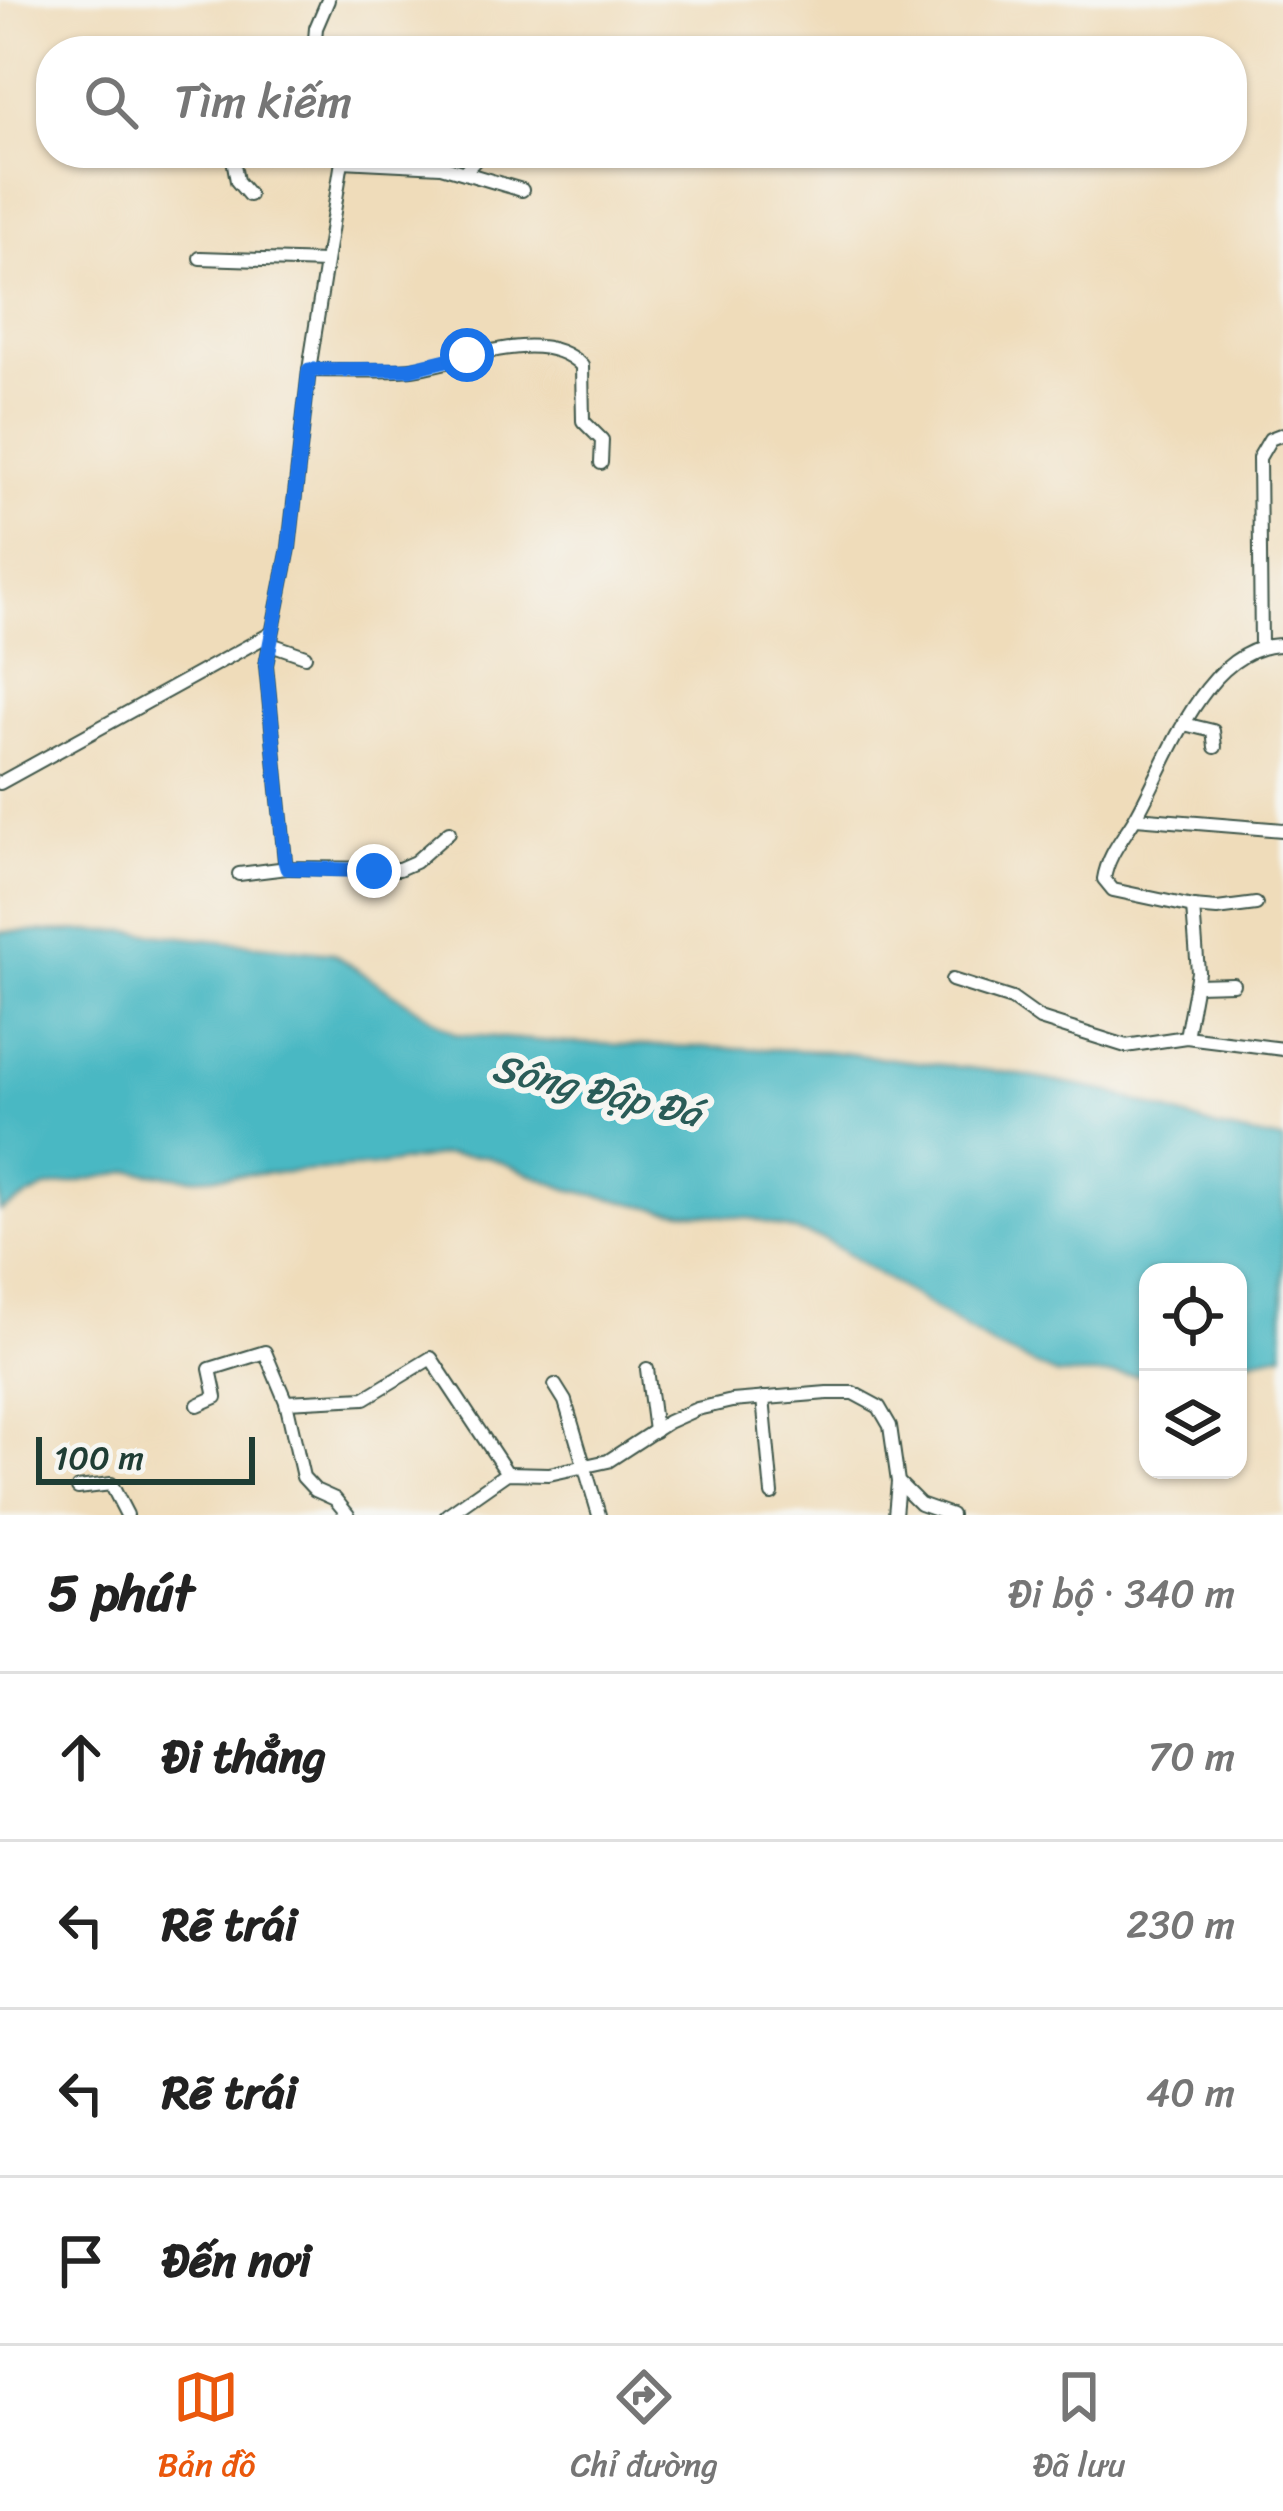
<!DOCTYPE html>
<html lang="vi">
<meta charset="utf-8">
<style>
:root{--surface:#fff;--page:#f6f6f6;--text:#222;--muted:#767676;--line:#e0e0e0;--accent:#ea580c}
body{margin:0;font-family:Sriracha,sans-serif;background:var(--page);color:var(--text)}
.controls{position:absolute;right:36px;bottom:36px;display:grid;overflow:hidden;border-radius:24px;box-shadow:0 3px 9px #0004}
.controls button{width:108px;height:108px;display:grid;place-items:center;padding:0;border:0;border-bottom:3px solid var(--line);background:var(--surface);color:var(--text);font:60px sans-serif}
.scale{position:absolute;left:36px;bottom:30px;width:219px;box-sizing:border-box;padding-left:12px;border:6px solid #1f3d34;border-top:0;font-size:33px;line-height:42px;white-space:nowrap;color:#1f3d34;-webkit-text-stroke:9px #f6f6f2;paint-order:stroke}
.stop{position:absolute;width:36px;height:36px;margin:-27px;border:9px solid #1a73e8;border-radius:50%;background:#fff}
.stop.end{background:#1a73e8;border-color:#fff;box-shadow:0 3px 12px #0008}
.list{margin:0;padding:0;list-style:none}
h2{display:flex;justify-content:space-between;align-items:center;height:156px;margin:0;padding:0 48px;font-size:51px}
h2 small{font-size:39px;font-weight:400;color:var(--muted)}
.list li{display:grid;grid-template-columns:78px 1fr auto;gap:36px;align-items:center;box-sizing:border-box;height:168px;padding:0 48px;border-top:3px solid var(--line)}
.list b{display:block;font-size:45px;white-space:nowrap}
.list em{font-size:39px;font-style:normal;color:var(--muted)}
.icon{flex:none;width:66px;height:66px;fill:none;stroke:currentColor;stroke-width:2;stroke-linecap:round;stroke-linejoin:round}
.map{position:relative;flex:none;width:1283px;height:1515px;overflow:hidden}
.search{position:absolute;background:var(--surface);box-shadow:0 3px 9px #0004;left:36px;right:36px;top:36px;height:132px;display:flex;align-items:center;gap:30px;box-sizing:border-box;padding:0 42px;border-radius:48px;color:var(--muted);font-size:45px}
.sheet{height:828px;background:var(--surface)}
nav{display:flex;justify-content:space-around;align-items:center;box-sizing:border-box;height:168px;border-top:3px solid var(--line);background:var(--surface);font-size:33px;color:var(--muted)}
nav a{display:grid;justify-items:center;gap:6px}
nav .on{color:var(--accent)}
.map>svg:first-child{display:block}
.water{fill:#4ab8c3;stroke:#347a7c;stroke-width:3}
.lines{fill:none;stroke-linecap:round;stroke-linejoin:round}
.street-casing{stroke:#3e5548;stroke-width:16}
.street{stroke:#fff;stroke-width:12}
.route{stroke:#1a73e8;stroke-width:15}
.labels{text-anchor:middle;dominant-baseline:central;stroke-width:12;stroke-linejoin:round;paint-order:stroke}
.water-label{font-size:39px;font-style:italic;fill:#2a5c58;stroke:#f6f6f2}
</style>
<div class="map">
<svg width="1283" height="1515" viewBox="0 0 1283 1515">
<rect width="100%" height="100%" fill="#f6f6f2"/>
<filter id="ink" filterUnits="userSpaceOnUse"><feTurbulence type="fractalNoise" baseFrequency=".00833" numOctaves="2"/><feDisplacementMap in="SourceGraphic" scale="24" xChannelSelector="R" yChannelSelector="G"/><feConvolveMatrix kernelMatrix="1 2 1 2 8 2 1 2 1" color-interpolation-filters="sRGB"/></filter>
<filter id="wash" filterUnits="userSpaceOnUse"><feTurbulence type="fractalNoise" baseFrequency=".004" numOctaves="4" result="noise"/><feDisplacementMap in="SourceGraphic" scale="48" xChannelSelector="R" yChannelSelector="G"/><feGaussianBlur stdDeviation="2.7" result="paint"/><feColorMatrix in="noise" values="0 0 0 0 0 0 0 0 0 0 0 0 0 0 0 0 0 1.4 0 .05"/><feComposite in="paint" operator="in"/></filter>
<g filter="url(#wash)">
<rect width="100%" height="100%" fill="#efdcba"/>
<!-- water -->
<path class="water" d="M127,931L332,953L456,1034L566,1043L826,1051L1010,1073L1110,1092L1217,1128L1283,1141V1353L1238,1362V1272H1148V1375H1057L993,1346L825,1240L754,1219L663,1210L567,1189L486,1156L444,1155L370,1167L191,1178L132,1171L46,1188L0,1211V932Z"/>
</g>
<g filter="url(#ink)">
<g class="lines">
<!-- street casing -->
<g class="street-casing">
<g id="street">
<path d="M314,51L316,28L328,0"/>
<path d="M232,153L237,181L249,195"/>
<path d="M339,153L342,161L309,370L289,548L266,665L285,861L287,868L399,869L415,862L449,832"/>
<path d="M342,161L441,166L522,190"/>
<path d="M464,172L482,153"/>
<path d="M200,258L325,262"/>
<path d="M309,370C343,370 378,372 412,369C459,364 541,323 582,366L583,421L602,440L601,463"/>
<path d="M268,643L305,656"/>
<path d="M1261,645L1259,458L1270,439L1283,434"/>
<path d="M1184,724L1213,731L1215,747"/>
<path d="M0,783L272,633"/>
<path d="M1136,818L1283,830"/>
<path d="M239,874L287,868"/>
<path d="M1256,904L1217,909L1193,907L1113,890L1104,879C1108,853 1126,835 1138,813C1170,756 1206,645 1283,645"/>
<path d="M952,980L1012,999L1040,1019L1126,1046L1186,1037L1283,1049"/>
<path d="M1196,985L1233,984"/>
<path d="M1186,1037L1198,972L1193,907"/>
<path d="M647,1369L655,1431"/>
<path d="M555,1385L565,1401L599,1515"/>
<path d="M763,1398L772,1494"/>
<path d="M286,1402L365,1398L431,1358L507,1473"/>
<path d="M198,1405L216,1397L210,1369L265,1352L286,1402L303,1477L315,1490L335,1499L348,1515"/>
<path d="M78,1488L111,1484L127,1515"/>
<path d="M447,1515L507,1473L549,1474L608,1461L668,1422L697,1409L732,1401L827,1393H853L879,1407L890,1426L898,1482L920,1504L951,1515"/>
<path d="M895,1515L898,1482"/>
</g>
</g>
<!-- street -->
<use href="#street" class="street"/>
</g>
</g>
<g class="lines" filter="url(#ink)">
<!-- route -->
<path class="route" d="M374,871L287,868L285,861L266,665L289,548L309,370L410,369L467,355"/>
</g>
<g class="labels">
<!-- water labels -->
<g class="water-label">
<text transform="translate(597 1090) rotate(13)">Sông Đập Đá</text>
</g>
</g>
</svg>
<div class="controls">
<button><svg class="icon" aria-label="locate" viewBox="0 0 24 24"><circle cx="12" cy="12" r="6"/><path d="M12 2v4M12 18v4M2 12h4M18 12h4"/></svg></button>
<button><svg class="icon" aria-label="layers" viewBox="0 0 24 24"><path d="M12 4l9 5-9 5-9-5zM3 14l9 5 9-5"/></svg></button>
</div>
<div class="scale">100 m</div>
<div class="stop" style="left:467px;top:355px"></div>
<div class="stop end" style="left:374px;top:871px"></div>
<div class="search"><svg class="icon" aria-label="search" viewBox="0 0 24 24"><circle cx="10" cy="10" r="6"/><path d="M15 15l6 6"/></svg>Tìm kiếm</div>
</div>
<section class="sheet">
<h2>5 phút<small>Đi bộ · 340 m</small></h2>
<ul class="list">
<li><svg class="icon" aria-label="ahead" viewBox="0 0 24 24"><path d="M12 20V5M6 11l6-6 6 6"/></svg><div><b>Đi thẳng</b></div><em>70 m</em></li>
<li><svg class="icon" aria-label="left" viewBox="0 0 24 24"><path d="M17 20v-9H6M10 6l-5 5 5 5"/></svg><div><b>Rẽ trái</b></div><em>230 m</em></li>
<li><svg class="icon" aria-label="left" viewBox="0 0 24 24"><path d="M17 20v-9H6M10 6l-5 5 5 5"/></svg><div><b>Rẽ trái</b></div><em>40 m</em></li>
<li><svg class="icon" aria-label="arrive" viewBox="0 0 24 24"><path d="M6 21V4h12l-3 4 3 4H6"/></svg><div><b>Đến nơi</b></div></li>
</ul>
</section>
<nav>
<a class="on"><svg class="icon" aria-label="map" viewBox="0 0 24 24"><path d="M3 6l6-2 6 2 6-2v14l-6 2-6-2-6 2zM9 4v14M15 6v14"/></svg>Bản đồ</a>
<a><svg class="icon" aria-label="directions" viewBox="0 0 24 24"><path d="M12 3l9 9-9 9-9-9zM9 14v-3h6M13 9l2 2-2 2"/></svg>Chỉ đường</a>
<a><svg class="icon" aria-label="saved" viewBox="0 0 24 24"><path d="M7 4h10v16l-5-4-5 4z"/></svg>Đã lưu</a>
</nav>
